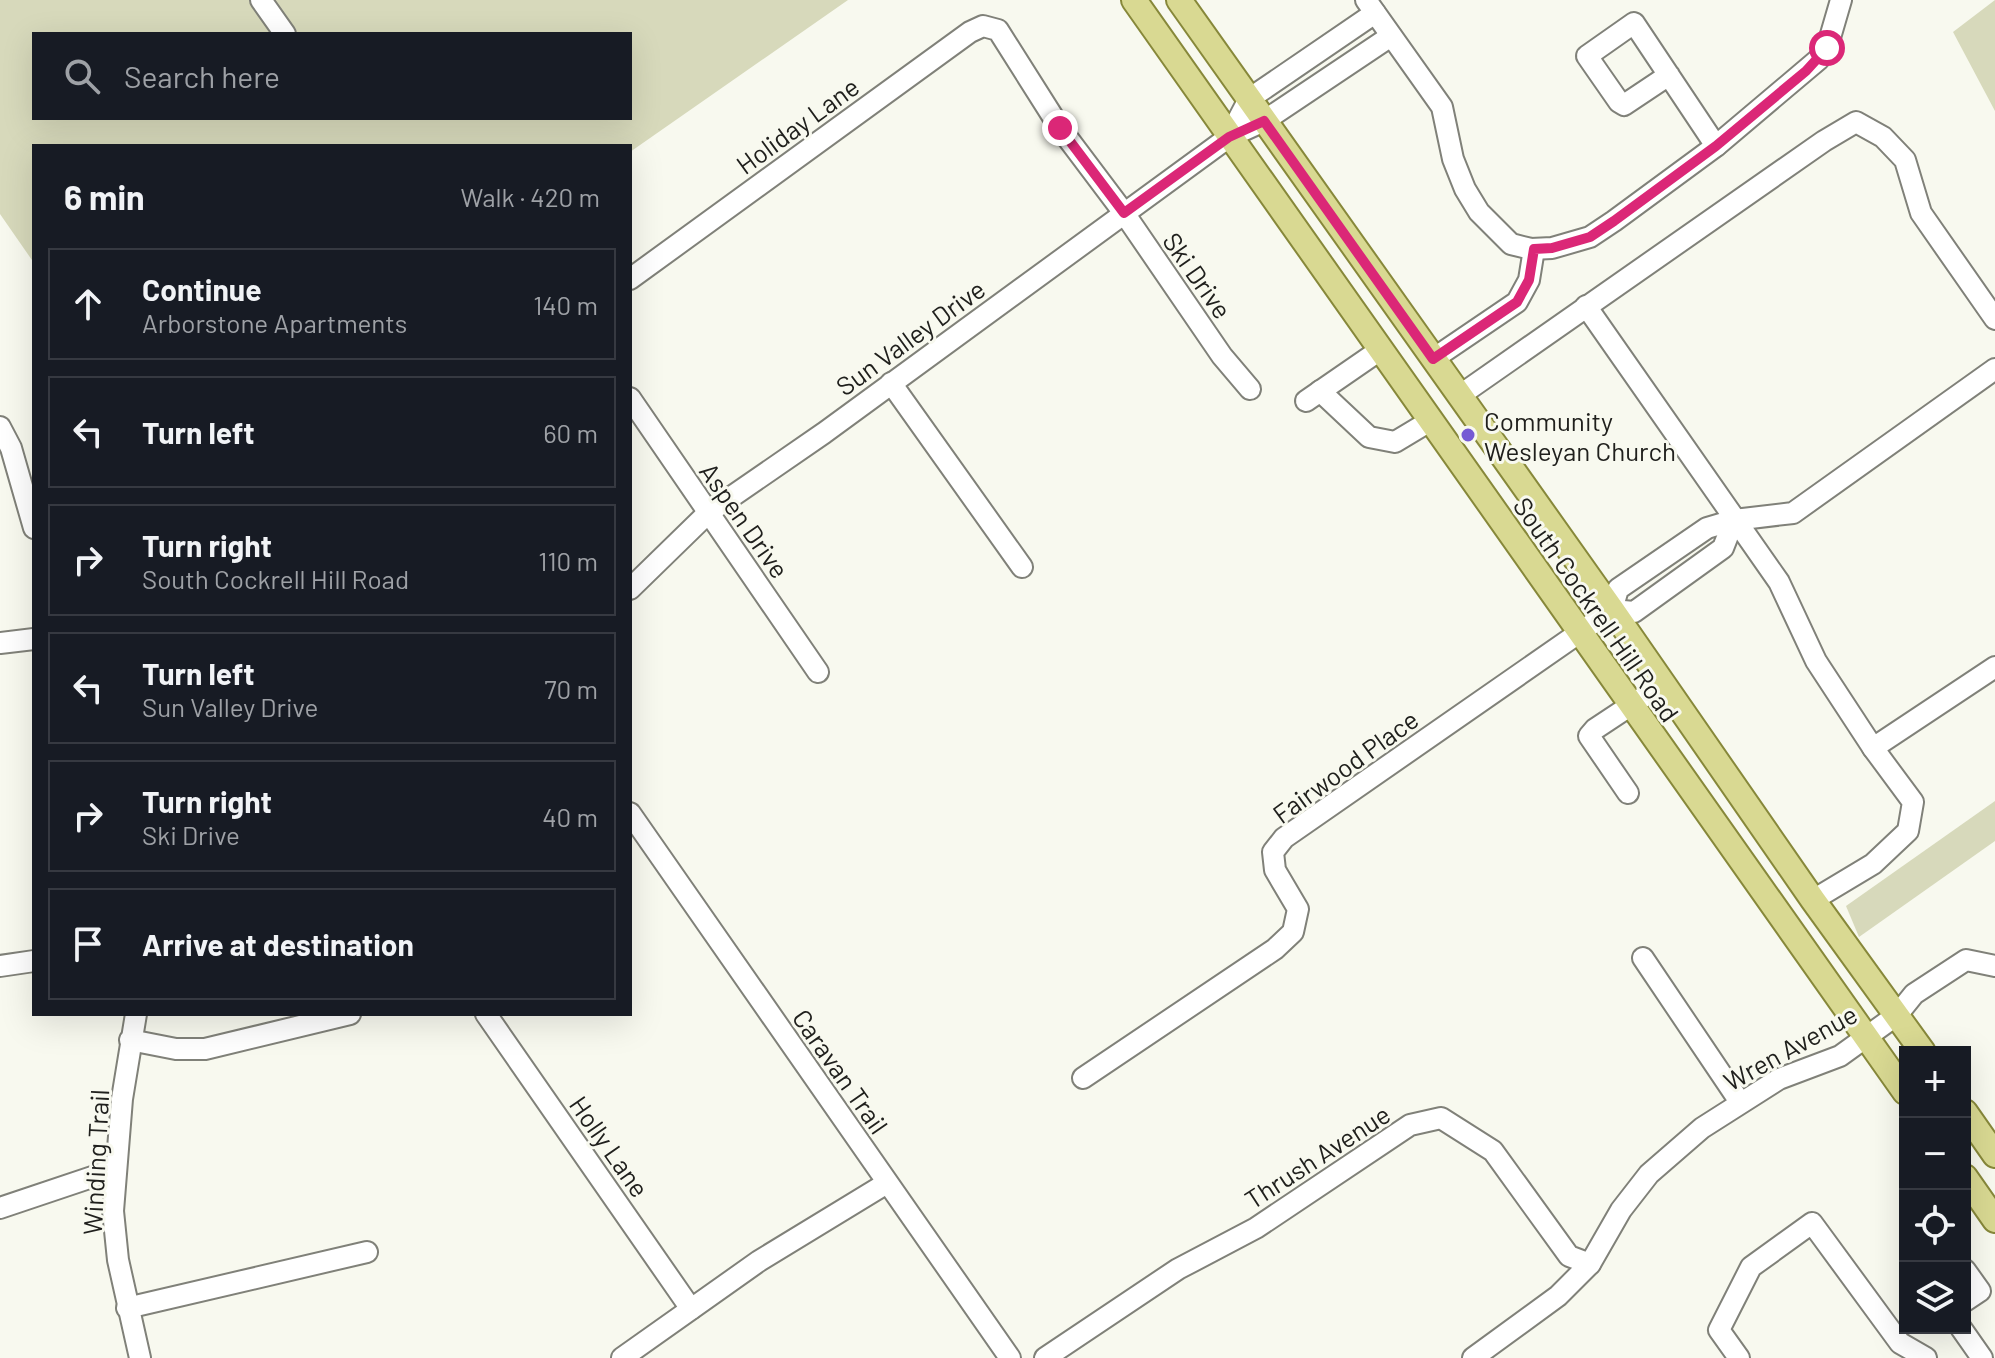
<!DOCTYPE html>
<meta charset="utf-8">
<style>
:root{--surface:#171b24;--page:#20242c;--text:#f1f3f6;--muted:#9ea1a6;--line:#363941}
body{margin:0;font-family:Barlow,sans-serif;background:var(--page);color:var(--text)}
.controls{position:absolute;right:24px;bottom:24px;display:grid;overflow:hidden;border-radius:0px;box-shadow:0 8px 32px #0002}
.controls button{width:72px;height:72px;display:grid;place-items:center;padding:0;border:0;border-bottom:2px solid var(--line);background:var(--surface);color:var(--text);font:40px sans-serif}
.stop{position:absolute;width:24px;height:24px;margin:-18px;border:6px solid #db2777;border-radius:50%;background:#fff}
.stop.end{background:#db2777;border-color:#fff;box-shadow:0 2px 8px #0008}
.list{margin:0;padding:0;list-style:none}
h2{display:flex;justify-content:space-between;align-items:center;height:104px;margin:0;padding:0 32px;font-size:34px}
h2 small{font-size:26px;font-weight:400;color:var(--muted)}
.list li{display:grid;grid-template-columns:52px 1fr auto;gap:24px;align-items:center;box-sizing:border-box;height:112px;margin:0 16px 16px;padding:0 16px;border:2px solid var(--line);border-radius:0px}
.list b{display:block;font-size:30px;white-space:nowrap}
.list p{margin:0;font-size:26px;white-space:nowrap;color:var(--muted)}
.list em{font-size:26px;font-style:normal;color:var(--muted)}
.icon{flex:none;width:44px;height:44px;fill:none;stroke:currentColor;stroke-width:2;stroke-linecap:round;stroke-linejoin:round}
.map{position:relative;flex:none;width:1995px;height:1358px;overflow:hidden}
.search{position:absolute;background:var(--surface);box-shadow:0 8px 32px #0002;left:32px;top:32px;width:600px;height:88px;display:flex;align-items:center;gap:20px;box-sizing:border-box;padding:0 28px;border-radius:0px;color:var(--muted);font-size:30px}
.panel{position:absolute;background:var(--surface);box-shadow:0 8px 32px #0002;left:32px;top:144px;width:600px;height:872px;border-radius:0px}
.map>svg:first-child{display:block}
.green{fill:#d7d9bb;fill-rule:evenodd}
.lines{fill:none;stroke-linecap:round;stroke-linejoin:round}
.minor-casing{stroke:#808179;stroke-width:24}
.major-casing{stroke:#87883a;stroke-width:28}
.minor{stroke:#fff;stroke-width:20}
.major{stroke:#d9d992;stroke-width:24}
.route{stroke:#db2777;stroke-width:10}
.poi-dot{fill:#765ad4;stroke:#f8f9ef;stroke-width:3}
.labels{text-anchor:middle;dominant-baseline:central;stroke-width:6;stroke-linejoin:round;paint-order:stroke}
.street-label{font-size:26px;fill:#20201d;stroke:#f8f9ef}
.poi-label{font-size:26px;fill:#20201d;stroke:#f8f9ef;text-anchor:start}
</style>
<div class="map">
<svg width="1995" height="1358" viewBox="0 0 1995 1358">
<rect width="100%" height="100%" fill="#f8f9ef"/>
<!-- green -->
<g class="green">
<path d="M0,0H848L630,152V146H34V263L0,214ZM34,34H630V118H34Z"/>
<path d="M1995,0V111L1953,32Z"/>
<path d="M1995,801V841L1859,937L1846,906Z"/>
</g>
<g class="lines">
<!-- minor casing -->
<g class="minor-casing">
<g id="minor">
<path d="M261,0L285,34"/>
<path d="M1366,0L1442,107L1453,159L1465,189L1479,212L1511,244L1531,249L1552,248L1590,237L1614,221L1716,146L1819,59L1827,48L1841,0"/>
<path d="M1669,75L1624,105L1619,102L1587,56L1634,23L1716,146"/>
<path d="M1229,137L1249,99L1375,13"/>
<path d="M630,279L970,32L983,26L998,30L1060,128L1124,213L1222,356L1250,389"/>
<path d="M1586,306L1779,582L1816,661L1873,748"/>
<path d="M1433,359L1517,302L1529,280L1534,249"/>
<path d="M891,383L1022,567"/>
<path d="M1320,391L1369,437L1395,442L1430,421"/>
<path d="M1459,396L1824,141L1856,122L1883,137L1905,160L1921,213L1995,319"/>
<path d="M630,398L818,672"/>
<path d="M1306,401L1380,350"/>
<path d="M0,427L11,448L34,528"/>
<path d="M630,589L708,513L824,433L1229,137L1264,121L1391,36"/>
<path d="M1612,610L1618,589L1707,528L1734,520L1793,513L1995,369"/>
<path d="M1612,610L1634,612L1723,548L1734,520"/>
<path d="M0,643L34,639"/>
<path d="M1628,793L1589,736L1595,729L1663,684"/>
<path d="M630,813L1010,1358"/>
<path d="M1813,900L1873,864L1908,831L1913,802L1873,748L1995,667"/>
<path d="M1643,958L1740,1102"/>
<path d="M0,966L34,961"/>
<path d="M136,1014L122,1099L113,1211L118,1260L140,1358"/>
<path d="M486,1014L691,1309"/>
<path d="M130,1040L176,1049H205L350,1014"/>
<path d="M1083,1078L1275,949L1293,932L1298,909L1275,870L1273,852L1284,838L1612,610"/>
<path d="M0,1208L116,1169"/>
<path d="M1965,1270L1980,1291L1965,1301"/>
<path d="M127,1308L367,1252"/>
<path d="M1961,1328L1982,1358"/>
<path d="M622,1358L759,1261L887,1183"/>
<path d="M1045,1358L1178,1269L1256,1228L1410,1125L1441,1118L1493,1151L1569,1256L1590,1264"/>
<path d="M1473,1358L1558,1296L1590,1264L1621,1210L1649,1174L1702,1128L1779,1079L1840,1056L1897,1015L1914,994L1966,960L1995,966"/>
<path d="M1739,1358L1719,1330L1751,1267L1812,1223L1900,1343L1926,1358"/>
</g>
</g>
<!-- major casing -->
<g class="major-casing">
<g id="major">
<path d="M1134,0L1905,1092"/>
<path d="M1179,0L1612,610L1813,900L1923,1052"/>
<path d="M1965,1112L1995,1155"/>
<path d="M1965,1177L1995,1220"/>
</g>
</g>
<!-- minor -->
<use href="#minor" class="minor"/>
<!-- major -->
<use href="#major" class="major"/>
</g>
<g class="lines">
<!-- route -->
<path class="route" d="M1060,128L1124,213L1229,137L1264,121L1433,359L1517,302L1529,280L1534,249L1552,248L1590,237L1614,221L1716,146L1806,71L1827,48"/>
</g>
<!-- markers -->
<circle class="poi-dot" cx="1468" cy="435" r="8"/>
<g class="labels">
<!-- street labels -->
<g class="street-label">
<text transform="translate(797 125) rotate(-36)">Holiday Lane</text>
<text transform="translate(1198 275) rotate(55)">Ski Drive</text>
<text transform="translate(910 337) rotate(-36)">Sun Valley Drive</text>
<text transform="translate(745 520) rotate(55)">Aspen Drive</text>
<text transform="translate(1597 609) rotate(55)">South Cockrell Hill Road</text>
<text transform="translate(1345 766) rotate(-36)">Fairwood Place</text>
<text transform="translate(1790 1047) rotate(-29)">Wren Avenue</text>
<text transform="translate(841 1071) rotate(55)">Caravan Trail</text>
<text transform="translate(610 1146) rotate(55)">Holly Lane</text>
<text transform="translate(1317 1156) rotate(-33)">Thrush Avenue</text>
<text transform="translate(95 1162) rotate(-87)">Winding Trail</text>
</g>
<!-- poi labels -->
<g class="poi-label">
<text x="1484" y="420">Community<tspan x="1484" dy="30">Wesleyan Church</tspan></text>
</g>
</g>
</svg>
<div class="controls">
<button>+</button>
<button>−</button>
<button><svg class="icon" aria-label="locate" viewBox="0 0 24 24"><circle cx="12" cy="12" r="6"/><path d="M12 2v4M12 18v4M2 12h4M18 12h4"/></svg></button>
<button><svg class="icon" aria-label="layers" viewBox="0 0 24 24"><path d="M12 4l9 5-9 5-9-5zM3 14l9 5 9-5"/></svg></button>
</div>
<div class="stop" style="left:1827px;top:48px"></div>
<div class="stop end" style="left:1060px;top:128px"></div>
<div class="search"><svg class="icon" aria-label="search" viewBox="0 0 24 24"><circle cx="10" cy="10" r="6"/><path d="M15 15l6 6"/></svg>Search here</div>
<section class="panel">
<h2>6 min<small>Walk · 420 m</small></h2>
<ul class="list">
<li><svg class="icon" aria-label="ahead" viewBox="0 0 24 24"><path d="M12 20V5M6 11l6-6 6 6"/></svg><div><b>Continue</b><p>Arborstone Apartments</p></div><em>140 m</em></li>
<li><svg class="icon" aria-label="left" viewBox="0 0 24 24"><path d="M17 20v-9H6M10 6l-5 5 5 5"/></svg><div><b>Turn left</b></div><em>60 m</em></li>
<li><svg class="icon" aria-label="right" viewBox="0 0 24 24"><path d="M7 20v-9h11M14 6l5 5-5 5"/></svg><div><b>Turn right</b><p>South Cockrell Hill Road</p></div><em>110 m</em></li>
<li><svg class="icon" aria-label="left" viewBox="0 0 24 24"><path d="M17 20v-9H6M10 6l-5 5 5 5"/></svg><div><b>Turn left</b><p>Sun Valley Drive</p></div><em>70 m</em></li>
<li><svg class="icon" aria-label="right" viewBox="0 0 24 24"><path d="M7 20v-9h11M14 6l5 5-5 5"/></svg><div><b>Turn right</b><p>Ski Drive</p></div><em>40 m</em></li>
<li><svg class="icon" aria-label="arrive" viewBox="0 0 24 24"><path d="M6 21V4h12l-3 4 3 4H6"/></svg><div><b>Arrive at destination</b></div></li>
</ul>
</section>
</div>
